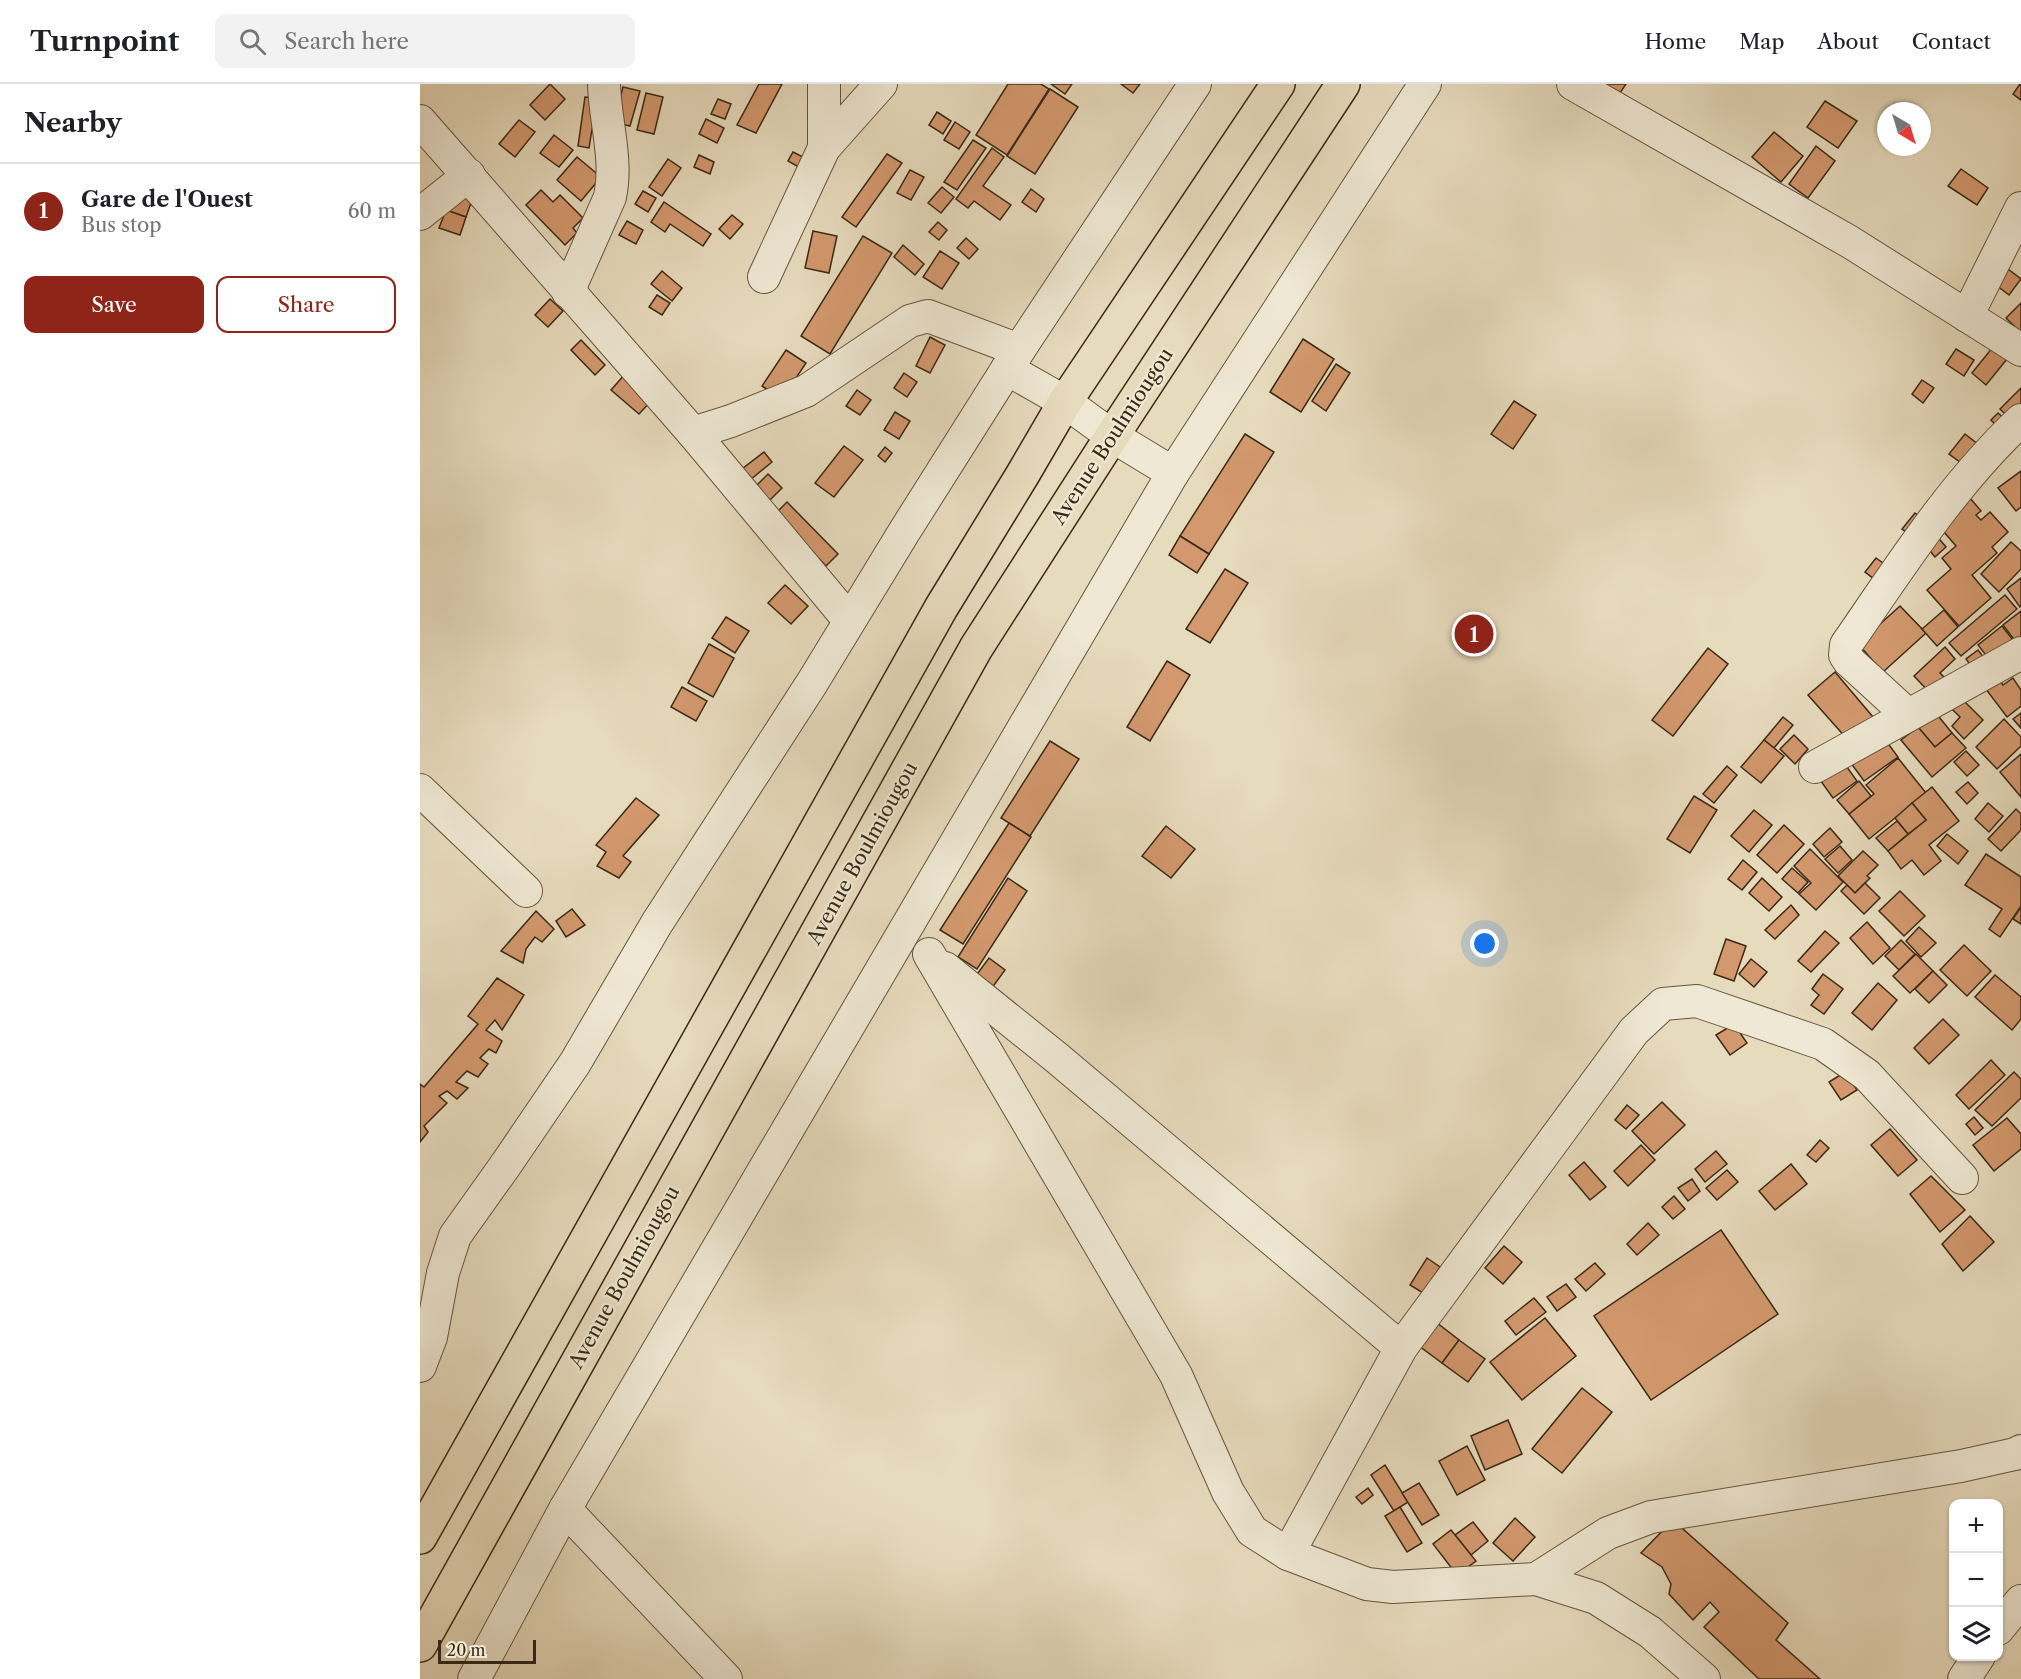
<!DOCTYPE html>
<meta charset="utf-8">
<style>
:root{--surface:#fff;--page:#f2f2f2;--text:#202124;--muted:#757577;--line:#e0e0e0;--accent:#8f2418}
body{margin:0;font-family:"Libre Caslon Text",serif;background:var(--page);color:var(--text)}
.controls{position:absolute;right:18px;bottom:18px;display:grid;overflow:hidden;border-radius:12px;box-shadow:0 2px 4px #0004}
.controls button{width:54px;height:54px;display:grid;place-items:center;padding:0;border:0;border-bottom:2px solid var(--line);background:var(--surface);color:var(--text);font:30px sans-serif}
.compass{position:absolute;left:1457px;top:18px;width:54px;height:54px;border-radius:50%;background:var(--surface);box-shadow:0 2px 4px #0004;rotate:142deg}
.scale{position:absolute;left:18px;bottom:15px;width:98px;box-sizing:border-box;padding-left:6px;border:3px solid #3b2915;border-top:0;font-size:16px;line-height:21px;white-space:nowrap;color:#3b2915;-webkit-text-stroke:4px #efe8d4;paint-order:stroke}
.you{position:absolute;left:1065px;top:860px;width:21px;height:21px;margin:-15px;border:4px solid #fff;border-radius:50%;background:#1a73e8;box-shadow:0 0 0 9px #1a73e833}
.badge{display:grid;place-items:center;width:39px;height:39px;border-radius:50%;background:var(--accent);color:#fff;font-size:20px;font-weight:700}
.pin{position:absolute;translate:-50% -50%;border:3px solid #fff;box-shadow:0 2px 6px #0006}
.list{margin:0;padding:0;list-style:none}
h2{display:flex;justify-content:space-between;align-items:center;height:78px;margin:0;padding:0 24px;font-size:26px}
h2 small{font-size:20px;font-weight:400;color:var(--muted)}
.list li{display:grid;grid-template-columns:39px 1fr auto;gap:18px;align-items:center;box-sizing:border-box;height:96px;padding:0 24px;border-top:2px solid var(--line)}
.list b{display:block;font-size:22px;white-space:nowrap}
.list p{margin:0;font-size:20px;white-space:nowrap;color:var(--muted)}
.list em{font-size:20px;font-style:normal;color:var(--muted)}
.actions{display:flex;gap:12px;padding:18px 24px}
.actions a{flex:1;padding:14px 0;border:2px solid var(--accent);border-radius:12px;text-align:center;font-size:21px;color:var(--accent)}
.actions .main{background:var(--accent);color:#fff}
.icon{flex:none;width:33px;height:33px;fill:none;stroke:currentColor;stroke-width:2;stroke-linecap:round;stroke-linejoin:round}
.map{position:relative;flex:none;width:1601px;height:1595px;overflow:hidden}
header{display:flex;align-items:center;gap:36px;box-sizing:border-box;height:84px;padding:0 30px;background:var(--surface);border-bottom:2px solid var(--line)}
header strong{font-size:28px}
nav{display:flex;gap:33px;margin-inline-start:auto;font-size:21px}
.search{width:420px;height:54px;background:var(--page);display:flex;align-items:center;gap:15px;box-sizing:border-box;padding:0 21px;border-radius:12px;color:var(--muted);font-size:22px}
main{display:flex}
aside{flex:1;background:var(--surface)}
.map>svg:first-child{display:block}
.building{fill:#d3986e;stroke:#3b2915;stroke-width:1.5}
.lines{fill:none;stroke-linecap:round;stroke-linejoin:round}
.minor-casing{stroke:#66563f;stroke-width:34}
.trunk-casing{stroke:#3b2915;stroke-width:36}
.minor{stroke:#efe8d4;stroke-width:32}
.trunk{stroke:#e7dbbd;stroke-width:33}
.labels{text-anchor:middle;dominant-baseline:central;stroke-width:4.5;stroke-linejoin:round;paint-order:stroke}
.street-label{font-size:20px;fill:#3b2915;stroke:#efe8d4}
</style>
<header>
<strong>Turnpoint</strong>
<div class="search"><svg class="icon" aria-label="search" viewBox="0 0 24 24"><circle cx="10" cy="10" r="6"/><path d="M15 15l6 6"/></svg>Search here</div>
<nav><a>Home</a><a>Map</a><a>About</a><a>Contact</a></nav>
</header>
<main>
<aside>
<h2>Nearby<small></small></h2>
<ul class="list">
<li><span class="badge">1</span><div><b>Gare de l'Ouest</b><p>Bus stop</p></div><em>60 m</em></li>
</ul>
<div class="actions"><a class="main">Save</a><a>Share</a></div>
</aside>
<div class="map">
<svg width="1601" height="1595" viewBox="0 0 1601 1595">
<rect width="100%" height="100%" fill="#e7dbbd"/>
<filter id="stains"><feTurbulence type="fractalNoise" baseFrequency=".00333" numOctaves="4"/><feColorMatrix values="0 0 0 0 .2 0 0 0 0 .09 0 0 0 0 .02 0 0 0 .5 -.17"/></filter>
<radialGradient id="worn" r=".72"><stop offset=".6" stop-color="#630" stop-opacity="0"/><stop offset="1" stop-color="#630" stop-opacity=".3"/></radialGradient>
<!-- building -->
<g class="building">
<path d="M130,0L145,15L125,36L110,21Z"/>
<path d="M339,0H362L336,49L317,41Z"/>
<path d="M588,0H621L629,5L587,71L556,51Z"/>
<path d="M631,0H652L645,10Z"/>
<path d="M701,0H720L713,9Z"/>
<path d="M1174,0H1206L1196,15Z"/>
<path d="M1600,0H1601V16L1593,10Z"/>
<path d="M203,3L220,7L210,42L194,38Z"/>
<path d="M630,5L658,23L615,90L587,72Z"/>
<path d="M226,9L243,13L234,50L217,46Z"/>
<path d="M165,13L177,14L169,64L158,62Z"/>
<path d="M298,15L311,20L305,35L291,30Z"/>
<path d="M1405,17L1437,37L1418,64L1387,43Z"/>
<path d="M517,28L531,37L523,50L509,41Z"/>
<path d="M286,35L304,44L297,59L279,50Z"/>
<path d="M99,36L115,48L95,73L79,60Z"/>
<path d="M535,38L550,48L539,65L524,56Z"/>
<path d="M1354,48L1383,72L1361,98L1332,73Z"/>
<path d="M134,51L153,66L139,83L120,69Z"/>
<path d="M553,56L566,64L537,106L524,98Z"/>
<path d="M1396,62L1415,77L1388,114L1369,100Z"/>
<path d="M572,64L584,73L563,102L591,121L580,136L554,117L548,124L536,115Z"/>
<path d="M373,68L387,75L382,85L368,77Z"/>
<path d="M467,70L482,79L436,143L422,133Z"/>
<path d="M279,71L294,78L290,90L274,83Z"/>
<path d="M157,73L181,93L161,117L137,96Z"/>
<path d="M248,75L261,84L242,112L229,103Z"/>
<path d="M1541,85L1568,104L1557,121L1528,102Z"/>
<path d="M490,86L504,93L491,116L477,109Z"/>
<path d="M522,103L534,113L521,129L508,119Z"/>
<path d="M611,105L624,115L616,128L602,118Z"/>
<path d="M121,106L133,118L140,111L163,134L153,144L157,149L145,161L106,121Z"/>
<path d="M223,107L236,114L228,128L215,120Z"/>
<path d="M32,108L52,116L46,133L26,126Z"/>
<path d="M244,118L291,150L283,162L250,140L245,148L231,138Z"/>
<path d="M26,126L46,133L40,151L19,144Z"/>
<path d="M312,131L323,140L310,155L299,145Z"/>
<path d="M207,137L223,146L216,160L199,151Z"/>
<path d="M518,138L527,146L519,156L509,148Z"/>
<path d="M393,147L417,152L409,189L385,184Z"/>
<path d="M443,152L472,169L410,270L381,252Z"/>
<path d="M546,154L558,165L549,175L537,164Z"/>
<path d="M483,161L504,180L495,191L474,173Z"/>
<path d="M520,167L539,179L522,205L503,193Z"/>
<path d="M1588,185L1601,195L1589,211L1576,201Z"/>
<path d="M242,187L262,204L252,217L231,200Z"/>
<path d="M237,211L250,219L242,231L229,223Z"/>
<path d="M130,215L143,227L128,243L115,231Z"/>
<path d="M1601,219V247L1600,248L1586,234Z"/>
<path d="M510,253L525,261L510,289L496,282Z"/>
<path d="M883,255L914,275L881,328L850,308Z"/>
<path d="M161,256L185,281L175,291L151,266Z"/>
<path d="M1573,263L1587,275L1566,301L1552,289Z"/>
<path d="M1536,265L1554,276L1544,292L1526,280Z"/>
<path d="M366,266L386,279L362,315L342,302Z"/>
<path d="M916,280L930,289L906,327L892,317Z"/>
<path d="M484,289L497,298L487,313L474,304Z"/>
<path d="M205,290L233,315L219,330L191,306Z"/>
<path d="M1502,296L1514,304L1503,319L1492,310Z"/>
<path d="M1601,304V322L1589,334L1580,325Z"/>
<path d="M437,306L451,316L440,331L426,322Z"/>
<path d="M1094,317L1116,331L1093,365L1071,350Z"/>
<path d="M475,328L490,337L479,355L464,346Z"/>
<path d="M1578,329L1589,339L1581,347L1571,336Z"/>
<path d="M825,350L854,368L789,470L760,452Z"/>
<path d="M1545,350L1559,361L1544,381L1529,370Z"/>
<path d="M424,362L443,376L414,413L395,399Z"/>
<path d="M465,363L472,369L465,378L458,372Z"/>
<path d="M344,368L352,378L330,396L322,385Z"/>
<path d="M1601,387V423L1596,427L1578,404Z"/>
<path d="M348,390L362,404L347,419L333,405Z"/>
<path d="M1550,414L1561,427L1556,431L1561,436L1570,428L1588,448L1572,463L1577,469L1552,491L1571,514L1539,542L1507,506L1531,485L1522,474L1536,462L1518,441Z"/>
<path d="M367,418L418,470L406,482L356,429Z"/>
<path d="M1495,429L1505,436L1493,453L1482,445Z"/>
<path d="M1516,451L1526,463L1515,473L1505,461Z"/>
<path d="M760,452L789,470L777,489L749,471Z"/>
<path d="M1591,458L1601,467V485L1579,508L1561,490Z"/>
<path d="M1456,474L1473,486L1462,501L1445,488Z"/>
<path d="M805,485L828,499L790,559L766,545Z"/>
<path d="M1601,494V522L1600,523L1587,505Z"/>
<path d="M365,501L388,522L371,540L348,519Z"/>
<path d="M1585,511L1597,525L1541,572L1529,559Z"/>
<path d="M1480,522L1506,549L1463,588L1438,560Z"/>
<path d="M1524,526L1538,543L1517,562L1502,545Z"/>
<path d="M1601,527V560L1599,562L1583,541Z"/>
<path d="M306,533L329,547L315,569L292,554Z"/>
<path d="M1582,542L1596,560L1572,579L1558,561Z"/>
<path d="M289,560L314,574L293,613L268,599Z"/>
<path d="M1525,563L1535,575L1520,589L1526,595L1510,609L1494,592Z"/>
<path d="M1288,564L1308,580L1253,652L1232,636Z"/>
<path d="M1558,566L1568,579L1555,587L1546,575Z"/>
<path d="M747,577L770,591L730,657L707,643Z"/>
<path d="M1415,588L1453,633L1427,655L1388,611Z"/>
<path d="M1578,594L1583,601L1593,594L1601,606V622L1587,633L1565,604Z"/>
<path d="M262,603L287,617L276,637L251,623Z"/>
<path d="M1538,611L1563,636L1544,655L1532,642L1540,633L1528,621Z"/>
<path d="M1515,628L1532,649L1515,663L1498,643Z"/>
<path d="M1601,629V644L1593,635Z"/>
<path d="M1363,633L1373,641L1354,664L1344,656Z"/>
<path d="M1584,635L1601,653V662L1577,685L1556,663Z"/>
<path d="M1498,643L1515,663L1532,649L1546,664L1512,693L1481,656Z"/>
<path d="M1461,650L1478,673L1444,697L1428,675Z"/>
<path d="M1374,651L1388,665L1375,680L1360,665Z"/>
<path d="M1344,656L1364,672L1341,699L1321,683Z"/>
<path d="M630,657L659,675L610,752L581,734Z"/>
<path d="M1546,667L1559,681L1547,692L1534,678Z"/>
<path d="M1601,670V713L1580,688Z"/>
<path d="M1419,672L1437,697L1413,714L1395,689Z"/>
<path d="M1478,674L1506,709L1449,755L1429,730L1454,710L1446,701Z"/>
<path d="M1307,682L1317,691L1294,719L1283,710Z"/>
<path d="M1439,697L1451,712L1429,730L1417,716Z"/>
<path d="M1548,698L1558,709L1547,720L1536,708Z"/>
<path d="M1512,703L1539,737L1509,761L1521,777L1504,791L1492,776L1481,785L1468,767L1506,736L1492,719Z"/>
<path d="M1274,712L1297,726L1270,769L1247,755Z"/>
<path d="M216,714L239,731L203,772L211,778L199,794L177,782L186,768L176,761Z"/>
<path d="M1492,719L1506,736L1488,750L1475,734Z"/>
<path d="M1568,719L1583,732L1569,748L1555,735Z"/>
<path d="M1596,725L1601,730V746L1581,767L1568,755Z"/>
<path d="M1334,726L1352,741L1329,768L1311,752Z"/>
<path d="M1477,737L1488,750L1468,767L1456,754Z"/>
<path d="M589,739L611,753L543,860L520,846Z"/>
<path d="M1364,741L1384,760L1357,789L1337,771Z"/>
<path d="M746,742L775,765L751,794L722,772Z"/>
<path d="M1410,744L1422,758L1404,773L1393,760Z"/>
<path d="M1527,750L1548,767L1538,780L1517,762Z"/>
<path d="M1420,762L1432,776L1418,789L1405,775Z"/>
<path d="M1390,765L1423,798L1396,826L1379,810L1391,799L1374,782Z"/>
<path d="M1443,767L1458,781L1447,792L1450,794L1435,809L1418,792Z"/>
<path d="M1566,770L1601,793V822L1580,853L1569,845L1582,825L1545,801Z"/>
<path d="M1323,776L1337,788L1322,806L1308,795Z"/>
<path d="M1372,784L1388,798L1378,809L1362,795Z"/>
<path d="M588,794L607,807L557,885L538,873Z"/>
<path d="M1342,794L1362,813L1349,827L1329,809Z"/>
<path d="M1445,799L1460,814L1444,830L1421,807L1427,801L1435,809Z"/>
<path d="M1480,807L1505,832L1484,852L1459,827Z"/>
<path d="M1371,821L1379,831L1355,855L1345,846Z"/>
<path d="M1601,823V840L1593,835Z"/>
<path d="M152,825L165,841L146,853L136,837Z"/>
<path d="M116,827L134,845L122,858L115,853L106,865L103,879L81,867Z"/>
<path d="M1447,838L1470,864L1453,880L1430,854Z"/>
<path d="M1499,843L1516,859L1501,873L1486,857Z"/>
<path d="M1405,847L1419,859L1391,888L1378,877Z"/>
<path d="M1306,855L1326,862L1314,897L1294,890Z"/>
<path d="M1481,856L1495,870L1479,886L1465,872Z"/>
<path d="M1544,861L1571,887L1547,912L1520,886Z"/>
<path d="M1496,870L1513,887L1490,909L1473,892Z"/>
<path d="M569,874L585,886L569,908L552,897Z"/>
<path d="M1331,875L1347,888L1334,903L1319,890Z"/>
<path d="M1513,887L1527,901L1509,919L1495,905Z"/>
<path d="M1403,890L1423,905L1404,930L1391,921L1399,911L1392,905Z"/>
<path d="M1575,891L1601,913V935L1592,946L1555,913Z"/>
<path d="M77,894L104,911L82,946L75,936L66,946L82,957L76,969L69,965L60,974L68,980L58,993L47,987L36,998L48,1004L37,1015L27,1007L19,1012L27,1019L4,1042L8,1048L0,1058V1000L4,1003L58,940L48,932Z"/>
<path d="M1458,899L1477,916L1452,946L1432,929Z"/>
<path d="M1523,935L1539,951L1509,980L1494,964Z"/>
<path d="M1314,940L1327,959L1310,971L1296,951Z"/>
<path d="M1571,976L1585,991L1549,1025L1536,1011Z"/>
<path d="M1425,988L1437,1006L1421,1016L1409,998Z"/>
<path d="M1594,988L1601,995V1014L1572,1042L1555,1026Z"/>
<path d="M1242,1018L1265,1041L1234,1070L1212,1047Z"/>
<path d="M1207,1021L1219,1031L1206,1045L1195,1036Z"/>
<path d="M1554,1033L1563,1044L1555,1051L1546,1040Z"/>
<path d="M1587,1034L1601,1050V1065L1574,1087L1553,1061Z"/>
<path d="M1470,1045L1497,1076L1478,1092L1451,1061Z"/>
<path d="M1400,1056L1409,1064L1396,1078L1387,1071Z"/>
<path d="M1221,1061L1235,1076L1208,1102L1194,1087Z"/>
<path d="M1296,1067L1307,1080L1285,1098L1275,1085Z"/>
<path d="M1164,1078L1186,1103L1170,1116L1149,1091Z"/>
<path d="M1371,1080L1387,1100L1355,1126L1339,1107Z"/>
<path d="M1307,1086L1318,1098L1297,1116L1286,1104Z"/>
<path d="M1511,1092L1545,1126L1520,1148L1490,1110Z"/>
<path d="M1272,1095L1280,1107L1268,1117L1258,1104Z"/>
<path d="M1254,1112L1265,1125L1253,1135L1242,1123Z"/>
<path d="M1550,1132L1574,1158L1543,1187L1522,1160Z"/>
<path d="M1228,1139L1239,1151L1217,1171L1207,1160Z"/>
<path d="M1301,1146L1358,1230L1231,1316L1174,1232Z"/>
<path d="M1084,1162L1102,1178L1083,1200L1065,1184Z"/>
<path d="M1007,1174L1020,1183L1003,1209L990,1201Z"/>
<path d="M1175,1179L1185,1190L1166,1207L1155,1195Z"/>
<path d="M1146,1200L1156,1213L1137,1227L1127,1213Z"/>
<path d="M1114,1214L1126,1228L1096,1251L1085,1237Z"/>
<path d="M1125,1234L1156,1272L1102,1316L1070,1278Z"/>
<path d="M1012,1235L1039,1256L1022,1279L995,1259Z"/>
<path d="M1039,1256L1065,1275L1048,1298L1022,1279Z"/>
<path d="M1162,1304L1192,1328L1142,1389L1112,1365Z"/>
<path d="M1088,1336L1102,1370L1065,1386L1051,1352Z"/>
<path d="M1047,1362L1065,1396L1037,1411L1019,1377Z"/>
<path d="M965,1381L988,1418L974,1427L951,1391Z"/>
<path d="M999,1399L1019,1431L1002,1441L982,1409Z"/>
<path d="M948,1404L953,1411L942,1420L936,1413Z"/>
<path d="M980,1423L1002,1459L987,1468L965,1432Z"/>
<path d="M1095,1434L1115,1453L1093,1477L1073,1459Z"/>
<path d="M1253,1436L1368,1539L1356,1556L1400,1595H1339L1284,1543L1299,1528L1290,1518L1273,1536L1249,1510L1251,1500L1242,1483L1221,1469Z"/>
<path d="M1053,1438L1068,1457L1051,1471L1035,1451Z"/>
<path d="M1031,1446L1056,1477L1037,1491L1013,1460Z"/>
</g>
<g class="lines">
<!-- minor casing -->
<g class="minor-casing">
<g id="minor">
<path d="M1153,0L1430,158L1601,266"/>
<path d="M0,37L273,349L429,536"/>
<path d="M404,64L461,0"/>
<path d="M0,130L49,91"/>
<path d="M344,193L404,64V0"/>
<path d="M148,208L190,113C198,75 185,38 184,0"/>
<path d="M1547,232L1601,124"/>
<path d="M587,285L645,318L692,352L753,389"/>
<path d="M273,349L311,337L386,307L490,237L508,232L599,266"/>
<path d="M1488,631L1429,577L1425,571L1426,561C1480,483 1531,402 1601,336"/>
<path d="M1395,683L1601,569"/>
<path d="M0,706L106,807"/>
<path d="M509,870L756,1291L808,1408L832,1447L868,1470L947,1500L973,1503L1116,1495L1176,1514L1230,1548L1284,1595"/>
<path d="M525,884L637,974L981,1264"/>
<path d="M0,1282L11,1253L23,1189L35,1152L87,1079L155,979L237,839L392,599L484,448L599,266L775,0"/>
<path d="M868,1470L981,1264L1214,947L1243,920L1277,917L1403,960L1447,991L1542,1094"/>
<path d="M1116,1495L1188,1449L1231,1433L1541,1382L1595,1370L1601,1367"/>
<path d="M1578,1545L1601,1517"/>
<path d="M54,1595L145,1425"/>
<path d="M306,1595L145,1425L753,389L1005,0"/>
<path d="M1544,1595L1559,1572"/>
</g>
</g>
<!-- trunk casing -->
<g class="trunk-casing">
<g id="trunk">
<path d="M0,1453L521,524L603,390L645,318L858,0"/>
<path d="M0,1561L556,564L692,352L923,0"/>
</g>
</g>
<!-- minor -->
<use href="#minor" class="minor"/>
<!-- trunk -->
<use href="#trunk" class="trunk"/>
</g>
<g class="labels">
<!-- street labels -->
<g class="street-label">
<text transform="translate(692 352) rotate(-57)">Avenue Boulmiougou</text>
<text transform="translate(442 769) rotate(-61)">Avenue Boulmiougou</text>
<text transform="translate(204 1193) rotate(-61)">Avenue Boulmiougou</text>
</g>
</g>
<rect width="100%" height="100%" filter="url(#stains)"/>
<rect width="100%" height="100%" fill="url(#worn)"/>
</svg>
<div class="controls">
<button>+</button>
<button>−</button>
<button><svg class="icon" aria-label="layers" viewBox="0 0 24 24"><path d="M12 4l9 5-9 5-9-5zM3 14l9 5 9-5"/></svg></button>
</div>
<svg class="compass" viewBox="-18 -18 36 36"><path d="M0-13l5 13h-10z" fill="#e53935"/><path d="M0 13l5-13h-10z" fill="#757577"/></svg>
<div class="scale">20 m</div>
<div class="you"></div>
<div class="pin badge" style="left:1054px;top:550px">1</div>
</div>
</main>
